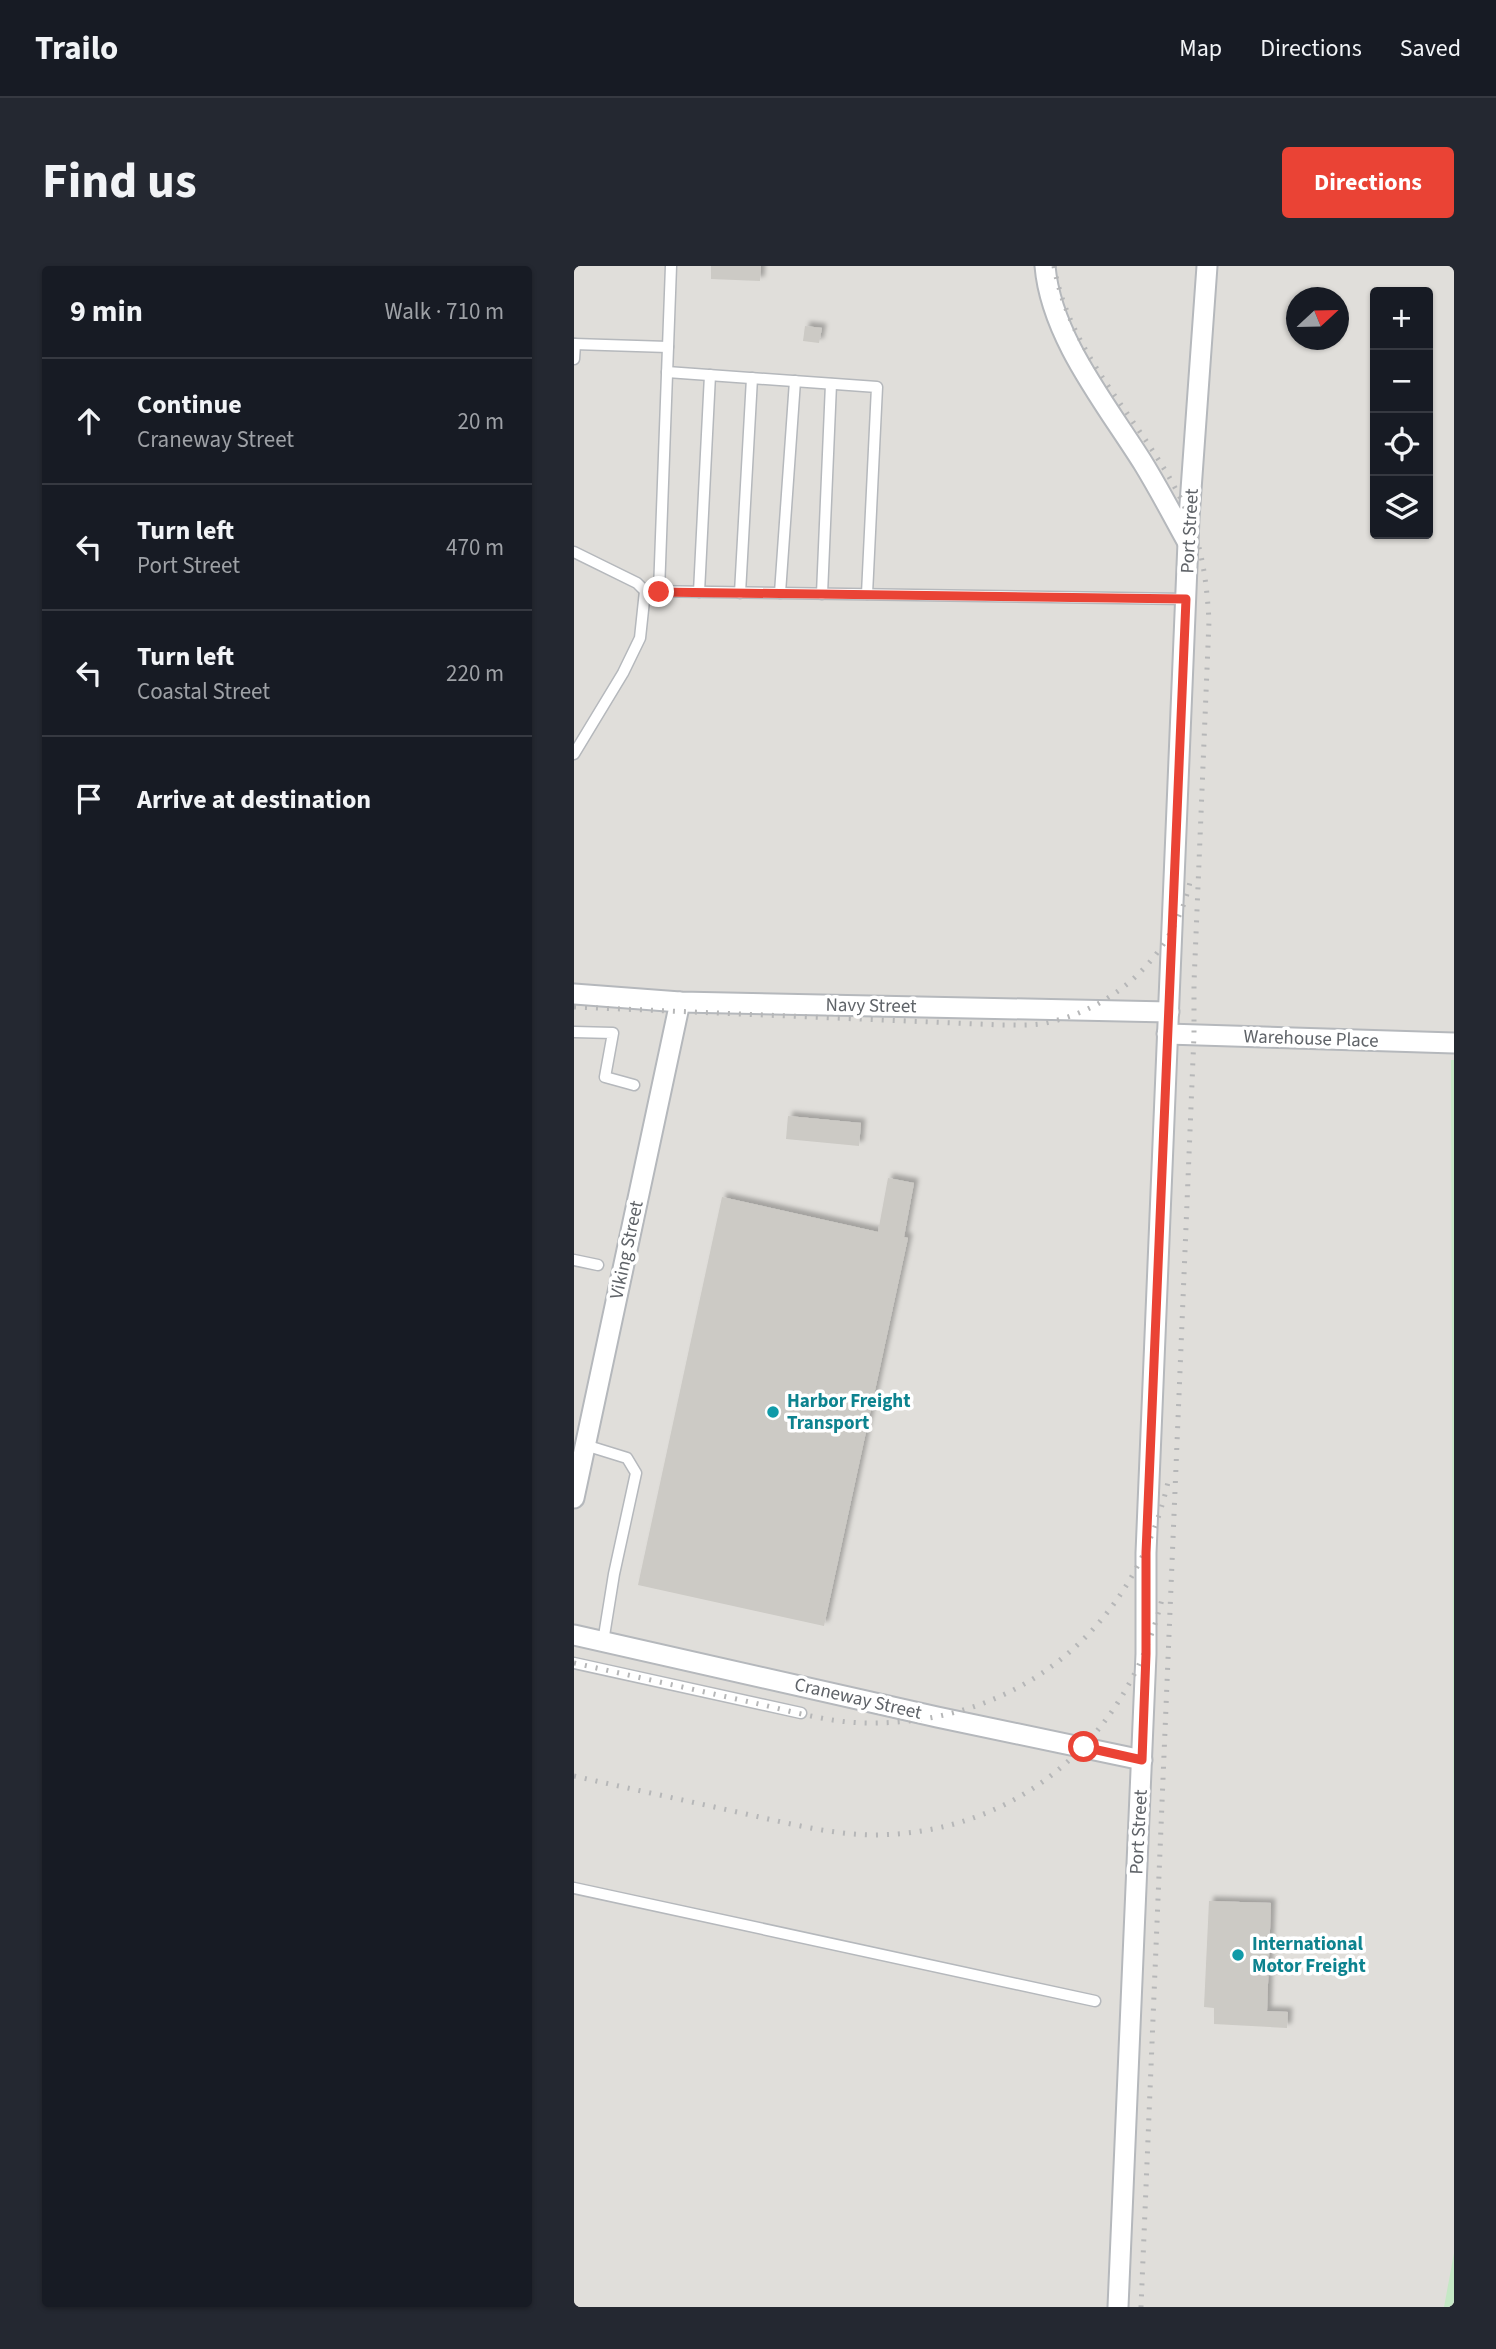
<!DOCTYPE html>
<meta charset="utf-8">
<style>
:root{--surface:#171b24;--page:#242831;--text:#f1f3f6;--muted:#9ea1a6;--line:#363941;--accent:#ea4335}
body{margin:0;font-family:"Source Sans 3",sans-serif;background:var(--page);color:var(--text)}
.controls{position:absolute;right:21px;top:21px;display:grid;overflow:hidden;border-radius:7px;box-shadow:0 2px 5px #0004}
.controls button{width:63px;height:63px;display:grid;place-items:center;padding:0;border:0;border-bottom:2px solid var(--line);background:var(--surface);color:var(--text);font:35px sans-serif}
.compass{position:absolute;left:712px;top:21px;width:63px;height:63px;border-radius:50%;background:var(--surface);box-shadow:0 2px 5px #0004;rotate:68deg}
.stop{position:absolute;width:21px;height:21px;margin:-16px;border:5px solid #ea4335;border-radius:50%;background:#fff}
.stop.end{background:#ea4335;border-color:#fff;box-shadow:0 2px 7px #0008}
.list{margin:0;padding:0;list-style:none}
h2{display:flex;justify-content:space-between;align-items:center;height:91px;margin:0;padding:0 28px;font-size:30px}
h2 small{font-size:23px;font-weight:400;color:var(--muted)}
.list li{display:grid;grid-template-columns:46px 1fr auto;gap:21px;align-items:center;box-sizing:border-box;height:126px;padding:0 28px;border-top:2px solid var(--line)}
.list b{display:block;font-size:26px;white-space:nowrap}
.list p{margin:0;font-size:23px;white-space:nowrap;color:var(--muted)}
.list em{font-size:23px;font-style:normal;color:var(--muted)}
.icon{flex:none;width:38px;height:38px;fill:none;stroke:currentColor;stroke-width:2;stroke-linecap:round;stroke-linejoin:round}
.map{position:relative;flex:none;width:880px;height:2041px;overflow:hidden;border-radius:7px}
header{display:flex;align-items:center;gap:42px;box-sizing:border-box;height:98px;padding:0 35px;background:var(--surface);border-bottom:2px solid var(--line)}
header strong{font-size:33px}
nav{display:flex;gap:38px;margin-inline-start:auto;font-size:24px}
.intro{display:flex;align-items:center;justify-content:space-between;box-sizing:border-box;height:168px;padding:0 42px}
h1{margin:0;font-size:49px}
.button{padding:18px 32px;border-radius:7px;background:var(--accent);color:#fff;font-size:24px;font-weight:700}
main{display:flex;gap:42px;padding:0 42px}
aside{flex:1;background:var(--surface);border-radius:7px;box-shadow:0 2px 5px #0004}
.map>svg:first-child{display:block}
.industrial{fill:#e0deda;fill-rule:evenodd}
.green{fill:#c5e8c5}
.building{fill:#cccac5;filter:url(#shadow)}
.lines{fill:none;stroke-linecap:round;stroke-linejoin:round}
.service-casing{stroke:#b5b8bc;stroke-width:13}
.minor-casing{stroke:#b5b8bc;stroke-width:23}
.service{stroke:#fff;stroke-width:10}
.minor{stroke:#fff;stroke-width:19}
.rail{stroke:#b6b7b8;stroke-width:5;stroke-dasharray:2 9;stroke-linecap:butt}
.route{stroke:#ea4335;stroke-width:9}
.culture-dot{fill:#0f9aa8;stroke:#fff;stroke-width:2.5}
.labels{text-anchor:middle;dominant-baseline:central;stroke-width:7;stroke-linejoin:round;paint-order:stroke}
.street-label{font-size:19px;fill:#5f6368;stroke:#fff}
.culture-label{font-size:19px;font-weight:bold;fill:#0d838f;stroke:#fff;text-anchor:start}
</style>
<header>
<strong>Trailo</strong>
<nav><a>Map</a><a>Directions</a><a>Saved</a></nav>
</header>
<div class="intro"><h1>Find us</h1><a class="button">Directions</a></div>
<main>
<aside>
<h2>9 min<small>Walk · 710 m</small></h2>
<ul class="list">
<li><svg class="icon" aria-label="ahead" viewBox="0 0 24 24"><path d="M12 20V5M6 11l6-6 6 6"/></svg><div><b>Continue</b><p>Craneway Street</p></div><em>20 m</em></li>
<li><svg class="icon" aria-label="left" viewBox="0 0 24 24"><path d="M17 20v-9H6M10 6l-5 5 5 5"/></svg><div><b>Turn left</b><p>Port Street</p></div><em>470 m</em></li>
<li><svg class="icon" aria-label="left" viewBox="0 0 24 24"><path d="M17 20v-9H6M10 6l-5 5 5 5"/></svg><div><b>Turn left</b><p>Coastal Street</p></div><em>220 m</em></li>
<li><svg class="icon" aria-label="arrive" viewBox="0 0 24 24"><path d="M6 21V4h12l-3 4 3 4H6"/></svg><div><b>Arrive at destination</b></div></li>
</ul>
</aside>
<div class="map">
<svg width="880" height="2041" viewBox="0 0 880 2041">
<defs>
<filter id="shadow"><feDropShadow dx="4.5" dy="-4.5" stdDeviation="2" flood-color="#0004"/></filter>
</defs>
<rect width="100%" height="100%" fill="#f1efe8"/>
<!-- industrial -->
<path class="industrial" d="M0,0H880V2041H0ZM801,26H854V268H801ZM722,32H764V74H722Z"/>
<!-- green -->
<g class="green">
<path d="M877,794H880V1680Z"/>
<path d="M880,1987V2041H870Z"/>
</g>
<!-- building -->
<g class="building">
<path d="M137,0H187L186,15L137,13Z"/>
<path d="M231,60L248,62L245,77L229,75Z"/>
<path d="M214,850L287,857L285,880L212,873Z"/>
<path d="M314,912L340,917L330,971L334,972L250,1360L64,1319L148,931L304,966Z"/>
<path d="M635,1635L697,1637L693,1745L714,1746L713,1762L640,1758V1742L630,1741Z"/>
</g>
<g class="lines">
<!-- service casing -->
<g class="service-casing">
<g id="service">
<path d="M0,78L94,81"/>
<path d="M0,93L1,78"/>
<path d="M93,106L303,121L293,328"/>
<path d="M0,286L63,317L71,325L66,372L49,407L0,488"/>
<path d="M71,325L612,333"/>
<path d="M85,325L97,0"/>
<path d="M125,326L136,109"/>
<path d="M166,327L178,112"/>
<path d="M206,327L221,115"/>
<path d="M248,328L257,118"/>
<path d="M0,766L39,767L31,811L60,819"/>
<path d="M0,994L24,999"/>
<path d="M11,1179L53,1192L62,1207L40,1308L29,1376"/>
<path d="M0,1397L227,1447"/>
<path d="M0,1622L521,1735"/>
</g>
</g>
<!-- minor casing -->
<g class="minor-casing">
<g id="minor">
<path d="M471,0C477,71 532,138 569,197C585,223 599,250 614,277"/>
<path d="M0,728L106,736L595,746"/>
<path d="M593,768L880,777"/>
<path d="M0,1232L106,736"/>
<path d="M0,1369L363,1451L568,1494"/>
<path d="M544,2041L572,1388V1287L615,252L633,0"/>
</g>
</g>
<!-- service -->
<use href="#service" class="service"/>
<!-- minor -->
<use href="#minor" class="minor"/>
<!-- rail -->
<g class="rail">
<path d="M480,0C497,98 579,163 615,251C629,285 633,320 635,355L620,717V769L567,2041"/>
<path d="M0,741L428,759C444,759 461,760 476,756C547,740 604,682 617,611"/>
<path d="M0,1397C59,1410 117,1423 176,1436C213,1444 252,1456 290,1457C443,1460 561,1364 594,1216"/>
<path d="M0,1510C57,1523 114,1535 172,1548C213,1557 255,1568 297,1569C446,1569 556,1470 589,1329"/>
</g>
</g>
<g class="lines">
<!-- route -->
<path class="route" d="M85,326L612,333L572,1287V1388L568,1494L510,1481"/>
</g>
<!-- markers -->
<g class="culture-dot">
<circle cx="199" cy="1146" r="7"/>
<circle cx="664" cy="1689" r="7"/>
</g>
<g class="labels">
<!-- street labels -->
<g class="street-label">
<text transform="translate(616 265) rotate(-87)">Port Street</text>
<text transform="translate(297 740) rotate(1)">Navy Street</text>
<text transform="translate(737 773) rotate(2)">Warehouse Place</text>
<text transform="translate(53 984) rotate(-78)">Viking Street</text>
<text transform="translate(284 1433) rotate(13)">Craneway Street</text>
<text transform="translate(565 1566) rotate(-87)">Port Street</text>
</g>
<!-- culture labels -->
<g class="culture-label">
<text x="213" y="1135">Harbor Freight<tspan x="213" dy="22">Transport</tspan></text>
<text x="678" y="1678">International<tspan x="678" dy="22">Motor Freight</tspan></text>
</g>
</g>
</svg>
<div class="controls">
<button>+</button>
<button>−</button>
<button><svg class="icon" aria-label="locate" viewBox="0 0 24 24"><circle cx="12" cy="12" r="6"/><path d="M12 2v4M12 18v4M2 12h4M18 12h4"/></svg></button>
<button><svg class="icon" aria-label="layers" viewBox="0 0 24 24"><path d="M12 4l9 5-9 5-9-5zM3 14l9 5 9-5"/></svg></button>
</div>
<svg class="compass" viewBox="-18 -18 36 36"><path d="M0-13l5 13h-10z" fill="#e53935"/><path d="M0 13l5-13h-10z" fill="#9ea1a6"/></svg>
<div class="stop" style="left:510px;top:1481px"></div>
<div class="stop end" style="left:85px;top:326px"></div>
</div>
</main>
